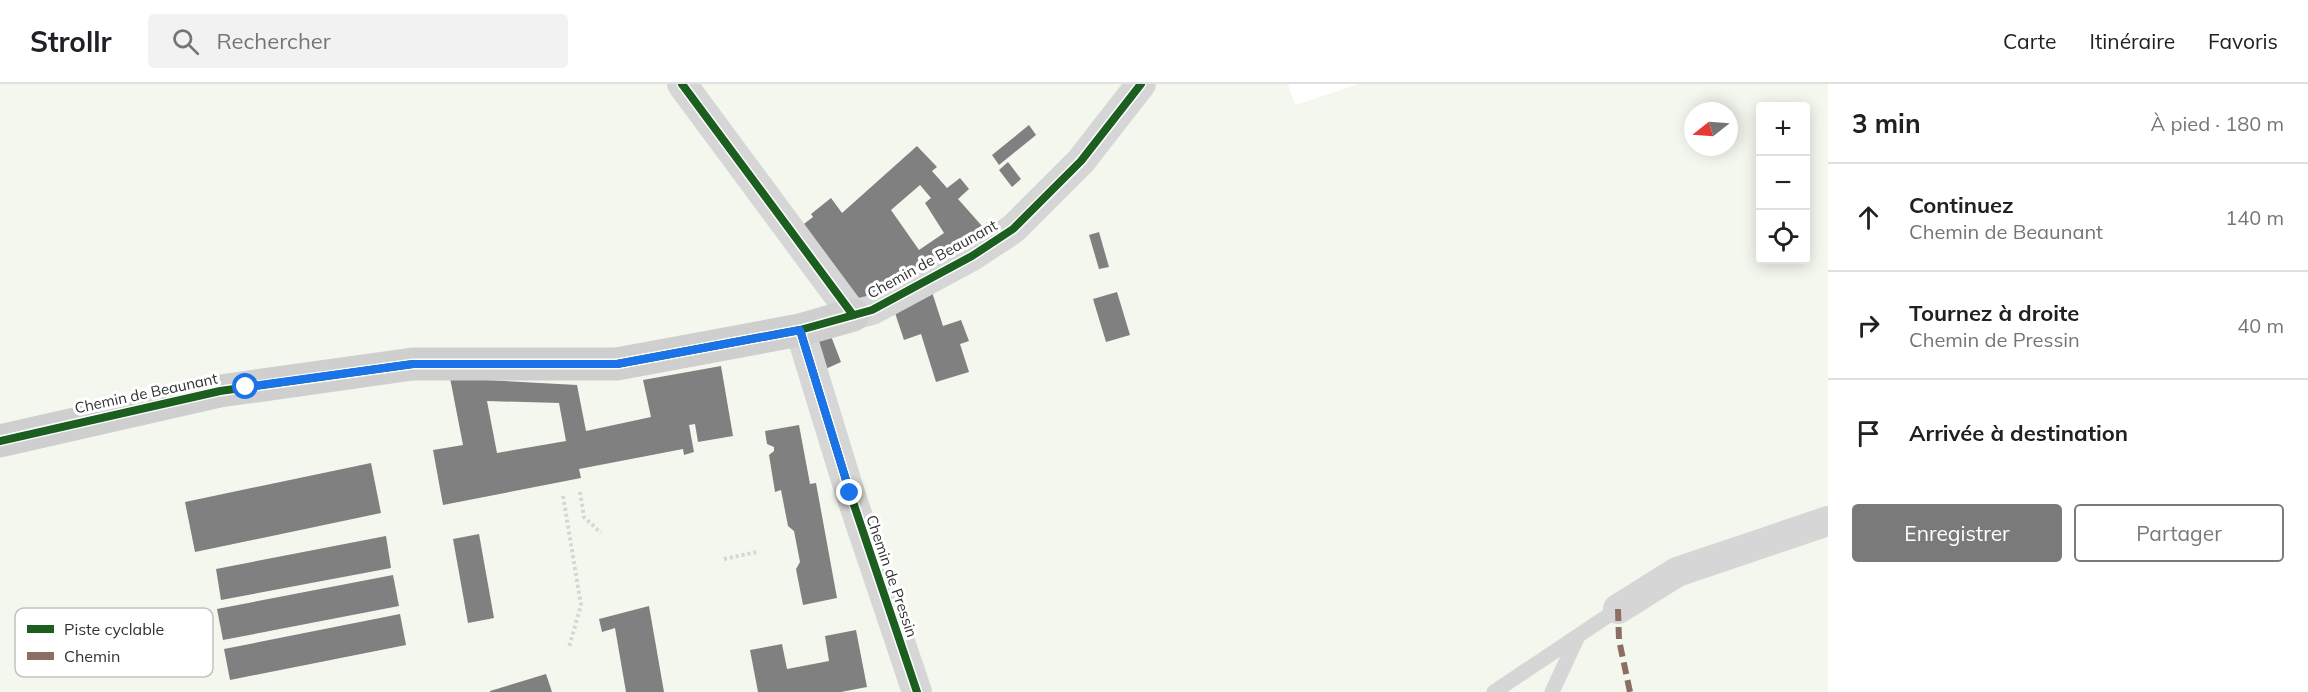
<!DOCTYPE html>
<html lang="fr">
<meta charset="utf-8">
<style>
:root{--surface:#fff;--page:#f2f2f2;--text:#202124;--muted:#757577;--line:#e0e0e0;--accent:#7a7a7a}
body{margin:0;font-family:Mulish,sans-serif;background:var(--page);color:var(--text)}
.controls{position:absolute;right:18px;top:18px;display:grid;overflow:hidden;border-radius:6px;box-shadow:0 3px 15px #0003}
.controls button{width:54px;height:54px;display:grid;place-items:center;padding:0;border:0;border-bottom:2px solid var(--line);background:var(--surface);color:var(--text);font:30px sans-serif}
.compass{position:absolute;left:1684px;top:18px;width:54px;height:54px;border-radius:50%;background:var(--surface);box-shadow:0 3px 15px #0003;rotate:253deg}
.stop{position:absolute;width:18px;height:18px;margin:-14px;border:4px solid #1a73e8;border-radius:50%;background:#fff}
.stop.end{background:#1a73e8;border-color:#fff;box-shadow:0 2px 6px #0008}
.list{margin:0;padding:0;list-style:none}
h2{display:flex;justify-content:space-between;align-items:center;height:78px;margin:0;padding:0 24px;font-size:26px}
h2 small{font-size:20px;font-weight:400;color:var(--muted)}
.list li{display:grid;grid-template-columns:39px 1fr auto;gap:18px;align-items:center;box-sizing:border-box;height:108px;padding:0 24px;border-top:2px solid var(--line)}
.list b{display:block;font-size:22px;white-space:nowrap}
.list p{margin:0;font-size:20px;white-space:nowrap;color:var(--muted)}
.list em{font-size:20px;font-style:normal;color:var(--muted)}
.actions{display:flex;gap:12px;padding:18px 24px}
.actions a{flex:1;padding:14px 0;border:2px solid var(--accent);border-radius:6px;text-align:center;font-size:21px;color:var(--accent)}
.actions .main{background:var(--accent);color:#fff}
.icon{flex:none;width:33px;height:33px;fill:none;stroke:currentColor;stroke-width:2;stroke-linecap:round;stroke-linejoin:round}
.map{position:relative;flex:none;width:1828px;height:608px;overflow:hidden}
header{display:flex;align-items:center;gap:36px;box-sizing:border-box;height:84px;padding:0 30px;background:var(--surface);border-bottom:2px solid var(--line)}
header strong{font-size:28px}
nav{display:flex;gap:33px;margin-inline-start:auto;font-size:21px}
.search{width:420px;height:54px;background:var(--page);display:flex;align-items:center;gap:15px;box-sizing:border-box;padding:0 21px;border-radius:6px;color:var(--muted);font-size:22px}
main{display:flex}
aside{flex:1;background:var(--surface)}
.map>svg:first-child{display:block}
.green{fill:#f4f7ee;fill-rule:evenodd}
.building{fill:#808080;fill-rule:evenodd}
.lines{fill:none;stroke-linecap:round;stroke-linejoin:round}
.path{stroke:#d6d6d6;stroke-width:4;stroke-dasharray:3 3;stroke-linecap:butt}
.lane{stroke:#d6d6d6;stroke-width:15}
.street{stroke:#d6d6d6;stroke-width:30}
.secondary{stroke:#cfcfcf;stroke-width:33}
.quiet{stroke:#8d6e63;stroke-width:6;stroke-dasharray:12 6;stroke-linecap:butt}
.cycleway-casing{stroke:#fff;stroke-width:11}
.cycleway{stroke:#1b5e20;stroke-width:8}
.route{stroke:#1a73e8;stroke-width:8}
.labels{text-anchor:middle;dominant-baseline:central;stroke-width:6;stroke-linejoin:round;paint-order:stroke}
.street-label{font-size:15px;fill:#323232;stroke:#fff}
.key{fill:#fff;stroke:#c2c2c2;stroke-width:1.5}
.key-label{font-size:16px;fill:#323232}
</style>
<header>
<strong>Strollr</strong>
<div class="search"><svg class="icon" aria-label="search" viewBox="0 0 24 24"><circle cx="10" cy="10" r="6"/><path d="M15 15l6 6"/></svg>Rechercher</div>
<nav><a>Carte</a><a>Itinéraire</a><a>Favoris</a></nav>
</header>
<main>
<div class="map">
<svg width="1828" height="608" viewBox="0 0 1828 608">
<rect width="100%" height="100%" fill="#fff"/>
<!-- green -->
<path class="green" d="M0,0H1288L1295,21L1359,0H1828V608H0ZM1760,22H1806V176H1760ZM1693,27H1729V63H1693Z"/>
<!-- building -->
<g class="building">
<path d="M1029,41L1036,51L999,81L992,71Z"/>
<path d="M917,62L937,83L932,87L947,104L960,94L969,105L958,115L982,142L988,138L993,145L863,219L800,143L813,133L811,130L831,114L842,129ZM920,101L931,114L925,119L944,149L919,166L891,126Z"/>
<path d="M1008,78L1021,95L1012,103L999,86Z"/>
<path d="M1099,148L1109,183L1099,185L1089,151Z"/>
<path d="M931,205L943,242L961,236L969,257L960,260L969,288L936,298L921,250L904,256L894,226Z"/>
<path d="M1117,208L1130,251L1106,258L1093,215Z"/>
<path d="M831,252L841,278L821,287L810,261Z"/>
<path d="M721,282L733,352L698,358L695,340L689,341L694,368L684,371L683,365L579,385L581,394L443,421L433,366L463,361L450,294L577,301L586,347L651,333L643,296ZM487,317L559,319L566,357L497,369Z"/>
<path d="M799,341L810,400L816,399L837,514L803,521L796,485L800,478L794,447L788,442L781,406L775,408L769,371L774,367V363L767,360L765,347Z"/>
<path d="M371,379L381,429L195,468L185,418Z"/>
<path d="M479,450L494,534L468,539L453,455Z"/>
<path d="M386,452L391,484L221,516L216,485Z"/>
<path d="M393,491L399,522L223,556L217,525Z"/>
<path d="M649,522L664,608H626L615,544L602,548L599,535Z"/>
<path d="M400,530L406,561L230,596L224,565Z"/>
<path d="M856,546L867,603L841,608H758L750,566L782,560L787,585L829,577L825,552Z"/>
<path d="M546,590L552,608H490V607Z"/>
</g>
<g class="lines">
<!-- path -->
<g class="path">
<path d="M580,408L584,433L601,449"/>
<path d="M563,412L581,521L569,563"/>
<path d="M724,475L757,468"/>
</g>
<!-- lane -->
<g class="lane">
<path d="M1494,608L1618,525"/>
<path d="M1552,608L1578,552"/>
</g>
<!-- street -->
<g class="street">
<path d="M682,0L853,231L872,226L972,172L1013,145L1081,77L1141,0"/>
<path d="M800,246L850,409L917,608"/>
<path d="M1618,525L1677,488L1828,437"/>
</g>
<!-- secondary -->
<path class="secondary" d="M0,357L220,307L413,280H617L800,246L853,231"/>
<!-- quiet -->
<path class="quiet" d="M1618,525L1619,556L1630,608"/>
<!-- cycleway casing -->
<g class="cycleway-casing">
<g id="cycleway">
<path d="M682,0L853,231"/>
<path d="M800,246L850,409L917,608"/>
<path d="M0,357L220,307L413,280H617L800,246L872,226L972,172L1013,145L1081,77L1141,0"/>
</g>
</g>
<!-- cycleway -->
<use href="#cycleway" class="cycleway"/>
</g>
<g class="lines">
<!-- route -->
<path class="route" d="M246,303L413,280H617L800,246L850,409"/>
</g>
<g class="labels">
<!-- street labels -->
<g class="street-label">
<text transform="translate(932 175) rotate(-29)">Chemin de Beaunant</text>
<text transform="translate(146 309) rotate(-12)">Chemin de Beaunant</text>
<text transform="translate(892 492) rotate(71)">Chemin de Pressin</text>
</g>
</g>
<!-- legend -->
<rect x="15" y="524" width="198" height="69" rx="9" class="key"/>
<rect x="27" y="541" width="27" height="8" fill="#1b5e20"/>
<rect x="27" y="568" width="27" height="8" fill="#8d6e63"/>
<g class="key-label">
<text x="64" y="551">Piste cyclable</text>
<text x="64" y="578">Chemin</text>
</g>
</svg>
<div class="controls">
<button>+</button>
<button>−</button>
<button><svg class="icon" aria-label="locate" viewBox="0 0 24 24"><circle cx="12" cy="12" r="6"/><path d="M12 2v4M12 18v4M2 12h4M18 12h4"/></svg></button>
</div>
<svg class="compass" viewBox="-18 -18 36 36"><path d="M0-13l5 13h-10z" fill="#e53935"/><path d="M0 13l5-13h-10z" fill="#757577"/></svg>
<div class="stop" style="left:246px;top:303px"></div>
<div class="stop end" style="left:850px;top:409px"></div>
</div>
<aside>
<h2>3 min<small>À pied · 180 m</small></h2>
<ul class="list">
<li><svg class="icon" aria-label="ahead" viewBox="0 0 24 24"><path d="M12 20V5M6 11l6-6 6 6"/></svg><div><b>Continuez</b><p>Chemin de Beaunant</p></div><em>140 m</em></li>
<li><svg class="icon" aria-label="right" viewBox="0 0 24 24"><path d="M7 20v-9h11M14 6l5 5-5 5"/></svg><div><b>Tournez à droite</b><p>Chemin de Pressin</p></div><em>40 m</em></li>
<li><svg class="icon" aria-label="arrive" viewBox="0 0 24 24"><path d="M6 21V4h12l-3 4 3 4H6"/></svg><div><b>Arrivée à destination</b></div></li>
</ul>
<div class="actions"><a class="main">Enregistrer</a><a>Partager</a></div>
</aside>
</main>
